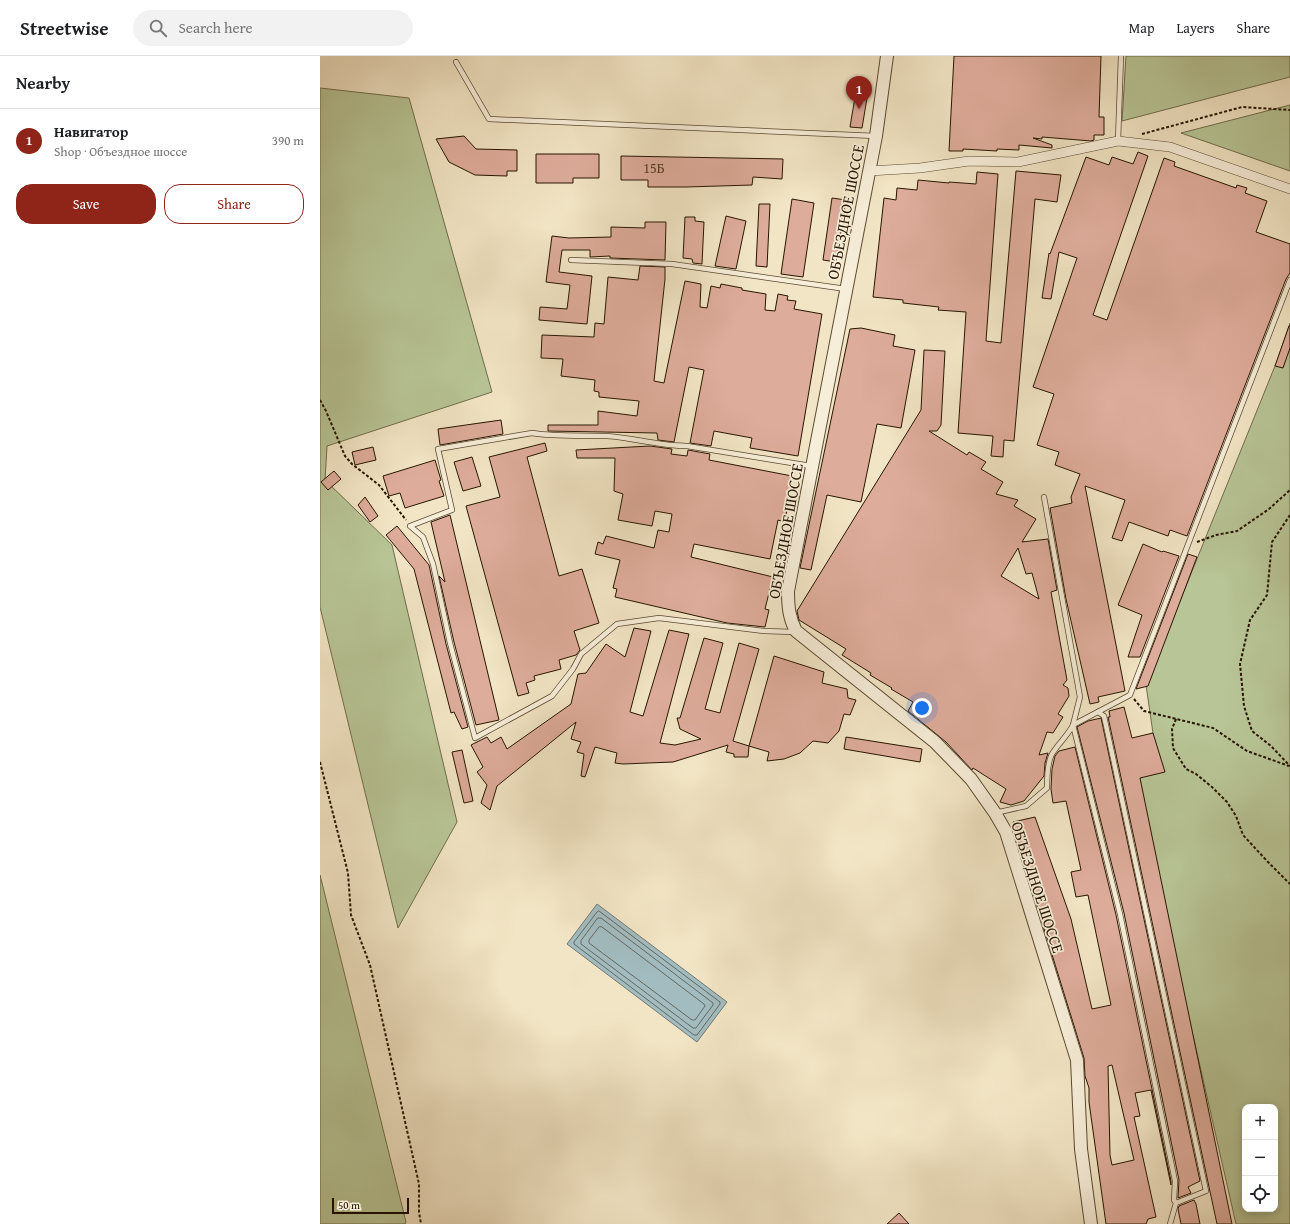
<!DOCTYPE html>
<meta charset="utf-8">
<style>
:root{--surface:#fff;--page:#f2f2f2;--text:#202124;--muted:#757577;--line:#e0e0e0;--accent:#8f2418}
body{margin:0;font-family:"Gentium Book Plus",serif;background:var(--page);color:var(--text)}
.controls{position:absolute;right:12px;bottom:12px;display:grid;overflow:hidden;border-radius:8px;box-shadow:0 2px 10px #0003}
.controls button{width:36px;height:36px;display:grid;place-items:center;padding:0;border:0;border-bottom:1px solid var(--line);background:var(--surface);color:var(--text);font:20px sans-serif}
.scale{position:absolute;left:12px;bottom:10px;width:77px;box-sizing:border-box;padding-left:4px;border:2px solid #271500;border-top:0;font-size:11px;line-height:14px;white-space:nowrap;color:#271500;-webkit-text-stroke:3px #f7eed9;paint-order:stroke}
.you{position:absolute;left:602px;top:652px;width:14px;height:14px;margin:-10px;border:3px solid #fff;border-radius:50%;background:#1a73e8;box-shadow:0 0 0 6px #1a73e833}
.badge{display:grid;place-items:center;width:26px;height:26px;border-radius:50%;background:var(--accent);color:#fff;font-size:13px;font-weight:700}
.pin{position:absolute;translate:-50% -33px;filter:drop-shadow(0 1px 2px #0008)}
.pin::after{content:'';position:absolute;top:21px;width:14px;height:12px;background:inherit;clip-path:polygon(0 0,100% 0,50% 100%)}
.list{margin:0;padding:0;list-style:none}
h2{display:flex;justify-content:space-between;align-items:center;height:52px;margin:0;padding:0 16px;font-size:17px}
h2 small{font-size:13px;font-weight:400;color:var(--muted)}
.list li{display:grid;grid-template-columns:26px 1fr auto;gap:12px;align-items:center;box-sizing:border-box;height:64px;padding:0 16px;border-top:1px solid var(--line)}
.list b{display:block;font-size:15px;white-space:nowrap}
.list p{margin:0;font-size:13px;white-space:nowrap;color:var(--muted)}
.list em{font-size:13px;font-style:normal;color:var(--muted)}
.actions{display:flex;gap:8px;padding:12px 16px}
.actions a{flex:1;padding:9px 0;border:1px solid var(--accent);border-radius:16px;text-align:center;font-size:14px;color:var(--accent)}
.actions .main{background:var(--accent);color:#fff}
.icon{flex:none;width:22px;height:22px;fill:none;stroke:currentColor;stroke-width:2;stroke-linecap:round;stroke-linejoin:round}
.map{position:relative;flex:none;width:970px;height:1168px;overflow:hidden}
header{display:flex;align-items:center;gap:24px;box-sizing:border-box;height:56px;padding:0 20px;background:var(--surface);border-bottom:1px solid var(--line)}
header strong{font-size:19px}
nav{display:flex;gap:22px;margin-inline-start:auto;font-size:14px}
.search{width:280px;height:36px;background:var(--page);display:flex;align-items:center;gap:10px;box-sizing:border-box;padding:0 14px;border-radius:22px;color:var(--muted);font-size:15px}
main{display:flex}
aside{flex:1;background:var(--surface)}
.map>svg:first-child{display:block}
.green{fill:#b8c596;stroke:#706d4b;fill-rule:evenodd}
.water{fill:#a2bcc0;stroke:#717973}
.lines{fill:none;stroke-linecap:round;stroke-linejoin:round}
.shore{stroke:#646860;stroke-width:1}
.building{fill:#deac9b;stroke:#271500;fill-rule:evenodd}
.service-casing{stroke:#5a4931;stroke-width:6}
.minor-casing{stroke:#5a4931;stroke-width:10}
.tertiary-casing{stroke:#5a4931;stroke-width:14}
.path{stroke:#271500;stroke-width:2;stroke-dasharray:3 2;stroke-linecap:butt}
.service{stroke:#f7eed9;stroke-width:4.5}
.minor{stroke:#f7eed9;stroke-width:9}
.tertiary{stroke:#f7eed9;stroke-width:12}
.labels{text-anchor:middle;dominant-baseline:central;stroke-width:3.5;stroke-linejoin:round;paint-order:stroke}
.number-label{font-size:14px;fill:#553b27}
.street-label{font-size:16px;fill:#271500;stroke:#f7eed9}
</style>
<header>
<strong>Streetwise</strong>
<div class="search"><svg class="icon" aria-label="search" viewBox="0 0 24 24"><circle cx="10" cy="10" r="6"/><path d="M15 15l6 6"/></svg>Search here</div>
<nav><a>Map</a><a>Layers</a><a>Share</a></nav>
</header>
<main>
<aside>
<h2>Nearby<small></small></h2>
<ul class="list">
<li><span class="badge">1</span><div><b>Навигатор</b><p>Shop · Объездное шоссе</p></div><em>390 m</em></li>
</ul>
<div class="actions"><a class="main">Save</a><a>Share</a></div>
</aside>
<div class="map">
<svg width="970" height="1168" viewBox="0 0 970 1168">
<rect width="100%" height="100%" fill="#f2e5c5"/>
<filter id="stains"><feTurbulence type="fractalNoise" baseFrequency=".005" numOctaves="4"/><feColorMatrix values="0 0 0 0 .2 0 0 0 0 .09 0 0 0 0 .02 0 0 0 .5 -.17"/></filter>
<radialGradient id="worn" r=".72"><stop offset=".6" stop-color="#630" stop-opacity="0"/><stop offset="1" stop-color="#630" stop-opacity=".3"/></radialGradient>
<!-- green -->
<g class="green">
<path d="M806,0H970V21L802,65Z"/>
<path d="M0,32L89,42L172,336L7,390L5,424L72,489L137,766L78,872L0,551Z"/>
<path d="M970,49V115L861,77Z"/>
<path d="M970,267V1168H916L816,729L835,691L826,629L957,305ZM925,1051H955V1153H925Z"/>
<path d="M0,819L86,1166L85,1168H0Z"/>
</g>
<!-- water -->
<path class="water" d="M277,848L407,946L377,986L247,888Z"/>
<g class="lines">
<!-- shore -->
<g class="shore">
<path d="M279,855L400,946V948L377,979H374L254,888V886L277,856Z"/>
<path d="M278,862H281L393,947V949L376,972H373L261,888V885Z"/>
<path d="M282,871L384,948L385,950L375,964H372L269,887V884L279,871Z"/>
</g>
</g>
<!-- building -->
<g class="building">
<path d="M634,0H781L779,61H784V79H774V84L771,85L722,81V83L713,82L732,89V92L699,89V94L677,93V95L643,93V95H629Z"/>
<path d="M536,35L548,36L542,72L530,71Z"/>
<path d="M144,80L156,93L197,94V115H187V120L155,119L129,106L116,83Z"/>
<path d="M818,96L828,100L773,259L787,264L844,102L855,106L854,110L916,132L917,129L927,132L925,137L947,145L936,176L970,188V217L966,223L867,480L850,474L848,480L809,466L802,485L792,482L805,444L765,430L805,635L778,641L779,646L770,648L746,543L730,452L752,447L751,441L760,418L735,409L739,396L717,389L734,338L713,331L757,202L739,196L731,243L722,242L729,197L730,198L766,101L789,109L792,101L813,108Z"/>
<path d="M216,98H279V122H253V127H216Z"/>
<path d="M301,100L463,103L462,123L433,121L432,129L366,131H328V124H301Z"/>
<path d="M696,115L741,119L737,146L715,143L694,385L684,384L683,401L671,400L673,380L638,377L646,256L618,254L619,251L583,247V244L553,241L564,142L576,144L577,132L597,134L598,124L629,127V126L656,128L657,116L678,118L666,285L681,287Z"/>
<path d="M512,142L526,144L516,206L503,204Z"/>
<path d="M472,143L494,147L483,221L461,218Z"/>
<path d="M439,148H450L447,211L436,210Z"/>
<path d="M406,160L426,165L416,213L395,210Z"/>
<path d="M365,161H375V165L384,166L382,208L373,207L372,203L363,202Z"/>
<path d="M325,166H346L345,204L290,202V200L270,201V194H242L239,216L272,220L267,268L219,264L220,251L247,253L250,229L226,226L232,180L249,182L291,181V171L325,172Z"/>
<path d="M320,210L345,211V223L334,325L344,327L365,225L381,228L380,251L387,252L391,230L400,232L401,228L422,232V234L446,238L445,254L455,255L458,238L468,240L467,244L476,245L474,253L502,258L478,400L430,392L432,382L394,375L391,390L370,387L384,314L369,311L354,386L338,384L337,377L228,375V369H278V355L317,360L319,345L279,341V336L274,335L275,324L241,320L243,303L221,302L222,279L274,281L275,267L284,268L288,221L318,224Z"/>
<path d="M969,270H970V292L963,312L955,310Z"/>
<path d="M541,272L575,279L573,290L595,294L581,372L557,368L541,446L507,439L491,514L480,512L530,273Z"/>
<path d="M604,294L625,295L621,369L617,375H609L647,399L649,396L666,406L661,413L683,426L676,438L698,444L694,450L716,463L702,486L728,483L737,534L731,536L747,624L743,629L748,632L749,640L738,658L743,661L733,677L727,676L719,699L728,697L725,707L724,720L704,745L691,749L680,746L686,733L653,712L652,714L626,686L588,655L593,646L571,633L572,632L550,619L551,617L522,599L526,593L479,564L477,555L601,354ZM698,492L706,518L712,517L719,543L681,520Z"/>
<path d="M181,364L183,378L120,389L118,373Z"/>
<path d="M225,387L227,395L207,401L239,520L262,513L279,567L254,575L260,594L256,599L239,604L241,613L214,620L215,624L206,627L209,637L198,640L146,450L180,441L169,401Z"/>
<path d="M330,390L352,393L351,398L367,400L368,394L390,398L389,404L472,420L465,466L458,464L450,503L374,488L371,501L453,521L445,553L449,554L445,571L407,567L295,541L297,533L293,532L300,504L275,498L278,486L283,488L286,480L334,492L338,474L349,476L352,458L335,455L332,470L298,464L303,438L294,435L295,402H257L256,394Z"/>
<path d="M53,391L56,404L35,409L32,396Z"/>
<path d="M152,401L161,430L143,435L134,406Z"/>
<path d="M115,404L121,424L119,425L124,440L85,452L80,437L69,440L63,420Z"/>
<path d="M14,415L21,423L8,434L1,426Z"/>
<path d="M45,441L58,460L50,466L38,449Z"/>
<path d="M130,459L179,664L156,669L134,586L119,520L125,526L111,466Z"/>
<path d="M77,470L109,509L126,588L148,671L142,673L134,656L131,657L94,513L66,479Z"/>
<path d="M823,488L842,496L843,495L859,500L820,601H808L822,559L798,549Z"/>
<path d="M868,498L877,501L828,630L816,633Z"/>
<path d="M314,572L331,575L310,656L323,660L349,574L369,578L340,687L355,689L381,683L360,673L357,662H360L384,582L403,587L385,653L400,657L419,587L439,593L413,685L429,690L428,701H414V698L406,696L408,689L353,706L303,708L295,707L297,697L275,691L265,721L261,720L264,698L257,696L261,686L251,683L256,666L177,730L170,754L161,747L167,729L157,716L163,711L151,689L167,681L171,687L181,681L187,693L251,648L258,618L266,617L286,588L305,601Z"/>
<path d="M454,600L504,616L502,627L527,633L528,642L536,644L530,659L524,658L519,675L508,687L493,685L480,697L464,703L447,705L449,696L429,690Z"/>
<path d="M804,651L812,682L833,677L845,716L820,722L912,1168H897L788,661H790L789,655Z"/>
<path d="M781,662L880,1125L868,1131L871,1137L858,1142L859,1124L804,857L757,671L768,665Z"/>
<path d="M526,681L602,693L600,706L524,693Z"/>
<path d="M755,691L796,859L851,1125V1129L831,1034L815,1037L820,1060L814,1061L836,1161L828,1163L826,1168H786L769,1046V1032L765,1020L764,1002L712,834L693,766L715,761L751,863L772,953L791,949L768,839L756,841L751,816L761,814L746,745L733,747L731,733L732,713L735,700L739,695ZM792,1009L814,1104L792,1109L790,1099L788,1010Z"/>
<path d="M142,694L153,745L144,747L132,696Z"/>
<path d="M874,1144L876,1148L880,1168H861L858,1153L859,1150Z"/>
<path d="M579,1157L589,1168H567Z"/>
</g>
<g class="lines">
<!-- service casing -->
<g class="service-casing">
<g id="service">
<path d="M136,6L169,63L556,80"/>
<path d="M798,85L801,0"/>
<path d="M251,204L352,208L526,233"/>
<path d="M724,441L760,641L753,669L800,858L855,1125L854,1144L856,1147L850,1168"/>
<path d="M474,576L444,575L339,562L297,568L261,598L253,613L232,640L155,682L130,587L113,508L103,481L90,470L132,454L118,393L212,377C237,381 262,379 287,380C314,382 340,390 367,390L491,410"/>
<path d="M778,656L784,660L886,1135L856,1147"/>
<path d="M675,757L706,750L727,732C727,722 727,703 734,695C740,686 748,679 753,669L810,639L970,224"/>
</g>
</g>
<!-- minor casing -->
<g class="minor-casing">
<path id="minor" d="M549,115L600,112L649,105L698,106L798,85L850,91L970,133"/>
</g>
<!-- tertiary casing -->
<g class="tertiary-casing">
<path id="tertiary" d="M567,0L556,80L468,535C468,550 469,562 476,575L615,686L651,723L675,757L686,776L757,1004L761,1093L771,1168"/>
</g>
<!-- path -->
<g class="path">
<path d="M822,78L922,51L970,54"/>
<path d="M0,344L6,355L25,400L32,408L59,429L86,464"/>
<path d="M970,459L952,486L947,539L930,564L920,608L924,650L932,675L951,690L970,710"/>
<path d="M877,486L896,479L917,475L949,453L970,434"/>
<path d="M814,643L824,655L893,672L927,695L969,710"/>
<path d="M856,663L852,673L853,692L866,713L876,718L892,731L907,746L916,760L923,779L948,806L970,828"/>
<path d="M0,706L28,817L31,859L50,909L99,1128V1156L101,1168"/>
</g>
<!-- service -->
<use href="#service" class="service"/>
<!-- minor -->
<use href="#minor" class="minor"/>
<!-- tertiary -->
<use href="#tertiary" class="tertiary"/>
</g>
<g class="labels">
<!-- number labels -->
<g class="number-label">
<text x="334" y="112">15Б</text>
</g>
<!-- street labels -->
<g class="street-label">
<text transform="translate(525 156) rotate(-79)">ОБЪЕЗДНОЕ ШОССЕ</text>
<text transform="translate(465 475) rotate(-80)">ОБЪЕЗДНОЕ ШОССЕ</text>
<text transform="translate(718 831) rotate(72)">ОБЪЕЗДНОЕ ШОССЕ</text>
</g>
</g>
<rect width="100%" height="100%" filter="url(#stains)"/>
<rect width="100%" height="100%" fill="url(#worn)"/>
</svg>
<div class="controls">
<button>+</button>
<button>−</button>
<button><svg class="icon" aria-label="locate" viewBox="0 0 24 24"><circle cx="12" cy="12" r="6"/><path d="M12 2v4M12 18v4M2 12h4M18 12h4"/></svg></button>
</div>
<div class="scale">50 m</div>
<div class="you"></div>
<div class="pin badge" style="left:539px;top:53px">1</div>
</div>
</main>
